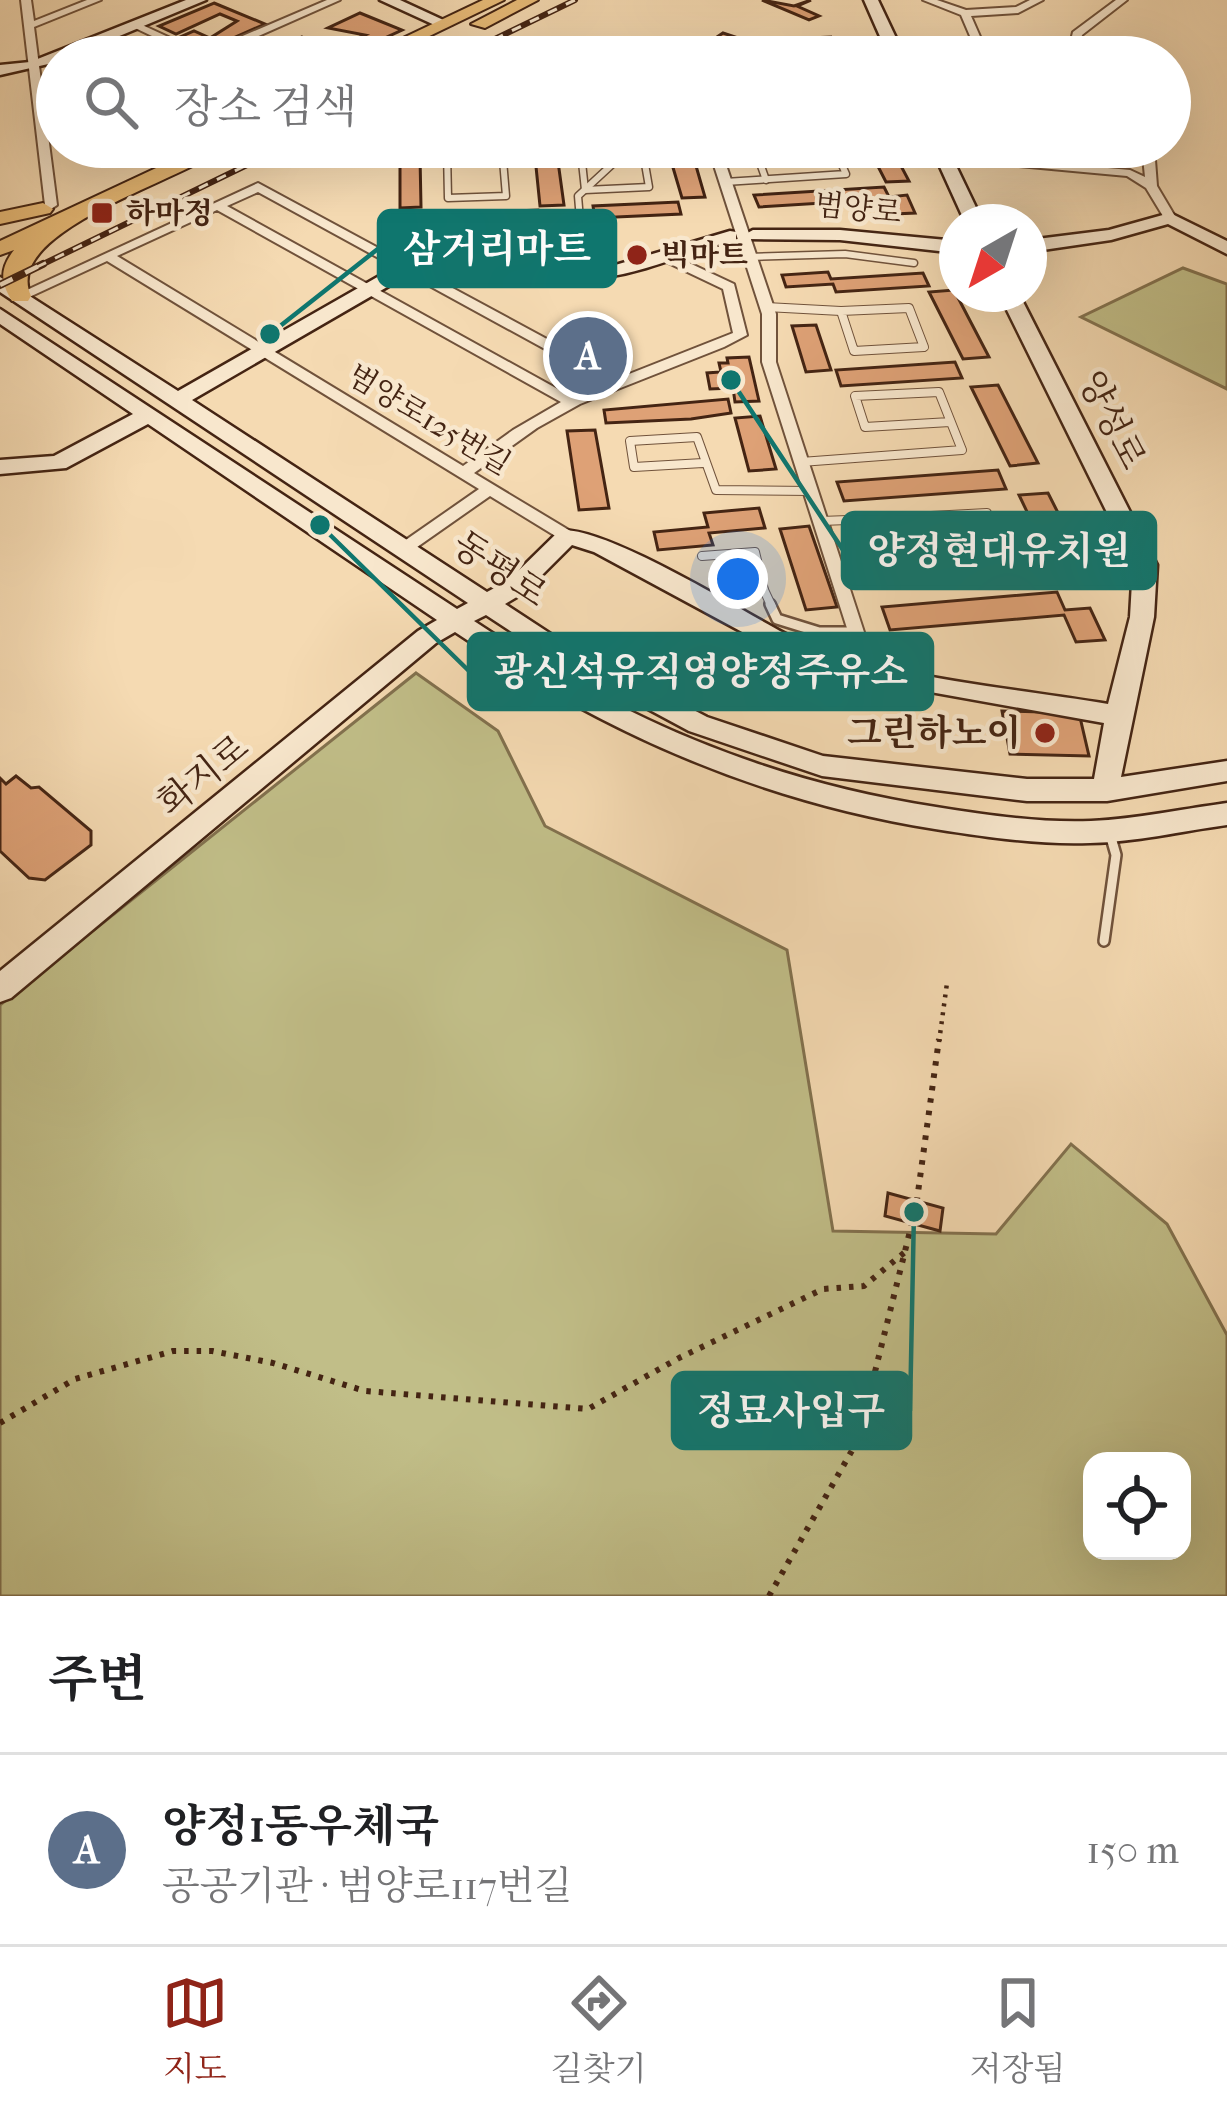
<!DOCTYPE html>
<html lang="ko">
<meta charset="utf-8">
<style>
:root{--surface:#fff;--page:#f6f6f6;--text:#202124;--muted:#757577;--line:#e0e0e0;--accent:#8f2418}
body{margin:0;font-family:"IM FELL French Canon","Noto Serif KR",serif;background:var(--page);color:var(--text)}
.controls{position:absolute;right:36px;bottom:36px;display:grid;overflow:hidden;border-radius:24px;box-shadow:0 12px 48px #0002}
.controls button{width:108px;height:108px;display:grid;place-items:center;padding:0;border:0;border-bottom:3px solid var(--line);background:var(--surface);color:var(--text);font:60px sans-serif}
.compass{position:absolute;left:939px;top:204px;width:108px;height:108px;border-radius:50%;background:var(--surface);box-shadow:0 12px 48px #0002;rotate:219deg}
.you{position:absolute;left:738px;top:579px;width:42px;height:42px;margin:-30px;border:9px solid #fff;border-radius:50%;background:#1a73e8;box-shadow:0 0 0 18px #1a73e833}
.badge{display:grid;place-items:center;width:78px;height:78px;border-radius:50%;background:var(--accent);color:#fff;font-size:39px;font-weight:700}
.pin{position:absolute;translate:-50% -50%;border:6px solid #fff;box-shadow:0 3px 12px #0006}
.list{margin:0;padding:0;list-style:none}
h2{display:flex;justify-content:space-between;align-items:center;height:156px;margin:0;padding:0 48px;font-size:51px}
h2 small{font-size:39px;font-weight:400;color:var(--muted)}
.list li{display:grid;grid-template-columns:78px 1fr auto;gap:36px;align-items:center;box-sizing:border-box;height:192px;padding:0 48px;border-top:3px solid var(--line)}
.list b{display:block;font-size:45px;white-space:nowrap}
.list p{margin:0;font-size:39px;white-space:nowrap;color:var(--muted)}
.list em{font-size:39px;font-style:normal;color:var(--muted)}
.icon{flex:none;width:66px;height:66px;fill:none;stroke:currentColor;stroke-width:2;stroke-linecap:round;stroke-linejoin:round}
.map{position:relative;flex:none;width:1227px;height:1596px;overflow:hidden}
.search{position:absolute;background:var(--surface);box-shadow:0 12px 48px #0002;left:36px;right:36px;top:36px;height:132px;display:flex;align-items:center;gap:30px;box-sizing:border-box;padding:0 42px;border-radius:66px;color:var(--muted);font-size:45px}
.sheet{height:348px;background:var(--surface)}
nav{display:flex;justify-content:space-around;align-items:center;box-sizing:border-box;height:168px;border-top:3px solid var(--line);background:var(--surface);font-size:33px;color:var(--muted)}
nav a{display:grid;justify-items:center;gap:6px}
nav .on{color:var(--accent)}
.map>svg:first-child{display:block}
.green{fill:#c1be88;stroke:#82714e;stroke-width:3;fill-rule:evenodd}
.building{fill:#dea176;stroke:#442413;stroke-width:3}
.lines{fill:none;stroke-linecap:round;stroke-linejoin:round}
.lane-far2-casing{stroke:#70523b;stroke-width:9}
.lane-far1-casing{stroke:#70523b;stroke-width:10}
.lane-casing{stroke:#70523b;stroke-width:14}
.street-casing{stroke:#70523b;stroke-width:4}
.secondary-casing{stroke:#442413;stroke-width:5}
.primary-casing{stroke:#442413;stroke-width:4}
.path-far1{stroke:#442413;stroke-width:4.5;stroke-dasharray:3 6;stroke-linecap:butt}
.path{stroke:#442413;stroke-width:6;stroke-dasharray:4.5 8;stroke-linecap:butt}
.lane-far2{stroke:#f8e7cd;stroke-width:6}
.lane-far1{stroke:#f8e7cd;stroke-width:8}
.lane{stroke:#f8e7cd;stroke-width:9}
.street{fill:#f8e7cd;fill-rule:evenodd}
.secondary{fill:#f8e7cd;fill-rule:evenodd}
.primary{fill:#eabd79;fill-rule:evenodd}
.rail-far1-casing{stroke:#442413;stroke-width:6}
.rail-casing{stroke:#442413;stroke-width:8}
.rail-far1{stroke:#f8e7cd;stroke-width:3;stroke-dasharray:10;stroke-linecap:butt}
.rail{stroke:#f8e7cd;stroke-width:4.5;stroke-dasharray:14;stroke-linecap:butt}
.poi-dot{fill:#8f2418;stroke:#f8e7cd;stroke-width:4.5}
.labels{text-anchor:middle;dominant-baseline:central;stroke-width:9;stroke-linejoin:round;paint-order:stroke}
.far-street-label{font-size:30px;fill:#442413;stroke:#f8e7cd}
.far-poi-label{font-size:30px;font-weight:bold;fill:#442413;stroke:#f8e7cd;text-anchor:start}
.street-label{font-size:36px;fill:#442413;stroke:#f8e7cd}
.poi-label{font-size:36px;font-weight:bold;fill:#442413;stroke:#f8e7cd;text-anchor:end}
.leader{fill:none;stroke:#0f766e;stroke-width:4.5}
.callout-dot{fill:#0f766e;stroke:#f8e7cd;stroke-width:4.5}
.callout{fill:#0f766e;stroke:#0f766e;stroke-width:4.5}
.callout-label{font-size:39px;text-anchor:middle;font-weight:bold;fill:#fff}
</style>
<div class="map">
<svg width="1227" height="1596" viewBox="0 0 1227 1596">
<rect width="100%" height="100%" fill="#f5dab2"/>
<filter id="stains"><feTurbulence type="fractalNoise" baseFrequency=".00167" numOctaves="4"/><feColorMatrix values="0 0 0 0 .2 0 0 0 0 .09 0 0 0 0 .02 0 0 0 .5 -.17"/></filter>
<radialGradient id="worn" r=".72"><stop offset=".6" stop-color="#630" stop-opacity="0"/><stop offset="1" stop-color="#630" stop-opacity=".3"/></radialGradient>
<!-- green -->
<g class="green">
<path d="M1183,268L1227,284V389L1081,317Z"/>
<path d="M416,673L498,731L545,826L787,950L833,1231L996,1234L1071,1144L1167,1224L1227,1335V1596H0V1005ZM1092,1461H1182V1551H1092Z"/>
</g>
<!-- building -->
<g class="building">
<path d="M762,0L794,6L811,0L797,6L819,16L809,20Z"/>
<path d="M214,3L265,24L206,50L178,38L194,31L210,38L237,21L220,14L176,34L159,26Z"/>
<path d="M360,13L402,30L365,47L351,41L365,35L328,28Z"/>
<path d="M723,33L759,45L730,53L715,48L724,42L714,39Z"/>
<path d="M302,37L329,49L312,57L284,52L291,49L283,46Z"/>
<path d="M831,37L840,57H820L811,38Z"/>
<path d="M388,147H407V157L420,156L421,207L400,208V157L388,158Z"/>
<path d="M534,147H556L564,205L540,206Z"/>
<path d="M868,147H891L909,181L886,182Z"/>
<path d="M692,152L705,197L682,198L669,154Z"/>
<path d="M884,187L889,197L907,195L915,213L894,214L887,199L759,207L754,195Z"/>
<path d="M678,202L681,214L595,218L593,206Z"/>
<path d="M538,210L539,220L562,219L566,254L543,255L540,223L424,228V215Z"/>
<path d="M828,272L831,279L923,273L929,286L836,292L833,284L786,287L782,275Z"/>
<path d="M954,290L989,357L963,359L929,292Z"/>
<path d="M816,325L831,370L806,372L792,326Z"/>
<path d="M749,357L759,401L735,402L733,388L710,389L707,373L721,372L719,363H728L727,358Z"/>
<path d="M955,362L962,378L841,386L836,370Z"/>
<path d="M998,385L1038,463L1010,466L971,387Z"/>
<path d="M728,399L731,413L691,419L606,423L604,410Z"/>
<path d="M760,416L776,469L749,471L735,418Z"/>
<path d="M595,430L609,508L579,510L567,431Z"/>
<path d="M998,470L1006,489L844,501L837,482Z"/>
<path d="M1048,493L1094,584L1063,587L1019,495Z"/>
<path d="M759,508L765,528L709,533L713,545L658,550L654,532L708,527L704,513Z"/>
<path d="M809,526L837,607L806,610L780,529Z"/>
<path d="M1057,592L1065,610L1090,608L1105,640L1076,642L1064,615L890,630L882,607Z"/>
<path d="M1002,711L1079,713L1089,756L1010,754Z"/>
<path d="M16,776L31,788L39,787L91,831V845L45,880L29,878L0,851V778L6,784Z"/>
<path d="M888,1193L943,1208L940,1231L885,1216Z"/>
</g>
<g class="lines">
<!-- lane-far2 casing -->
<g class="lane-far2-casing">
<g id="lane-far2">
<path d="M502,148L506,196L448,198L447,151Z"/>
<path d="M581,153L623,154L645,164L649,187L585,190Z"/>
<path d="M766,180L755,149L782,147"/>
<path d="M725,182L846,174L834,147"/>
<path d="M749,257L845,254L914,263"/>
<path d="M584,267L578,196L631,147"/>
</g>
</g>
<!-- lane-far1 casing -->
<g class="lane-far1-casing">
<g id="lane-far1">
<path d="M584,264L585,277"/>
<path d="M766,307L841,311"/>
<path d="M909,308L924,347L854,351L841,311Z"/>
<path d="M801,462L962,450L939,392L855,396L865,427L950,422"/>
<path d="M703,463L634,467L630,441L697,437L716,490L811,491"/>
<path d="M821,521L875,519"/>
<path d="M884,546L894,576L1008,567L998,539"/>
<path d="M884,546L875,519L987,513L998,539"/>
<path d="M884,546L998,539"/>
<path d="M702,556L755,552L764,590"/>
<path d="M740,592L764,590L772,607"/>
</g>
</g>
<!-- lane casing -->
<g class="lane-casing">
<g id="lane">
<path d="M770,604L777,619L819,632H856"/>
<path d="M1104,941L1116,855L1110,834"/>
</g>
</g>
<!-- street casing -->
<g class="street-casing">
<g id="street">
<path d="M21,0H31L34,21L87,0H101L34,27L57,205L51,209L45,205Z"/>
<path d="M327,0H340L211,57H196L131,26L140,24L203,53Z"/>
<path d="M923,0H937L966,10L1016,7L1030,0H1043L1018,13L971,16L989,57H979L961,15Z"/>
<path d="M1116,0H1127L1082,35L1077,57H1067L1073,32Z"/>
<path d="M428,45L455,55L456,57H442L424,50V46Z"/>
<path d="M700,53L704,57H694Z"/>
<path d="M708,147H720L776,314V362L877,672L875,676L869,678L861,672L762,362V314Z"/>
<path d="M1142,147H1154L1157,186L1176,218L1174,221H1166L1146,188L1127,176L943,159L937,156L943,153L1130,170L1145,177Z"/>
<path d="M258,183L619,378L733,333L723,289L660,259V253H668L734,284L747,335L724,347L580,404L537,428L474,473L572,532V540H562L490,496L410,552H400L397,548L400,544L479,489L107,261L25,299L14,296ZM258,192L607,383L572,397L227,206ZM217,210L561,402L513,430L463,466L117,256Z"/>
</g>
</g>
<!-- secondary casing -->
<g class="secondary-casing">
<g id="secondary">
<path d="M186,0H206L69,57H57V62L0,75V65L30,62Z"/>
<path d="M380,0H400L452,24L439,27Z"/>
<path d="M864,0H878L905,57H889Z"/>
<path d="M931,147H947L983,222H965Z"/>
<path d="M1170,213L1227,241V254L1168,224L1111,240L1029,252V240L1109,230Z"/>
<path d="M753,230H840L957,241V253L840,240L747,239L744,235Z"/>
<path d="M730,231L736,232V240C705,247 677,259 646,268C573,290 505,283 432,261L192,400L487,592L509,580L559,531C598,522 742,611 784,633C866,676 1014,688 1108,704L1130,617L1133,565L999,294H1019L1157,565L1154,617L1121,777L1227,761V781L1107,801H1027L822,776L689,731L542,652L486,615L474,621C621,718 762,780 936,807C987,815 1039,823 1091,821C1137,819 1182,809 1227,803V825C1182,831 1136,842 1090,843C1039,845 986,837 935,829C758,801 603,732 455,632L436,643L11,998L0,1002V971L418,631L437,620L148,424L66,468L0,474V460L54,456L133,414L0,324V309L457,609L468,603L0,292V277L178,391L423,251L509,269L560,272L612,266ZM572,545L594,552L794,660L869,681L1104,723L1094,779H1027L823,756L707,717L560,640L505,604L525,592Z"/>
</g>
</g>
<!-- primary casing -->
<g class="primary-casing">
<g id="primary">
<path d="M483,0H504L386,57H363Z"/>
<path d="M517,0H538L485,28L471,24Z"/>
<path d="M201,147H225C188,179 0,230 31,296L28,301H12C0,282 0,268 14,250L0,255V241Z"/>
<path d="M43,203L53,209L50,213L0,224V212Z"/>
</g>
</g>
<!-- path-far1 -->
<path class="path-far1" d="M939,1042L947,983"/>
<!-- path -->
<g class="path">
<path d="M0,1423L75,1379L173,1351H212L273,1363L365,1391L588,1409L679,1358L823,1289L864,1286L905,1252"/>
<path d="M769,1596L858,1440L916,1207L939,1039"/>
</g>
<!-- lane-far2 -->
<use href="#lane-far2" class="lane-far2"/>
<!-- lane-far1 -->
<use href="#lane-far1" class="lane-far1"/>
<!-- lane -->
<use href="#lane" class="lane"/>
<!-- street -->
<use href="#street" class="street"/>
<!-- secondary -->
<use href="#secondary" class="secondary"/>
<!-- primary -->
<use href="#primary" class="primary"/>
<!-- rail-far1 casing -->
<g class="rail-far1-casing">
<g id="rail-far1">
<path d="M458,57L575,0"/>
<path d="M37,267L284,147"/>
</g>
</g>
<!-- rail casing -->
<g class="rail-casing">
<path id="rail" d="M0,285L43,264"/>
</g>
<!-- rail-far1 -->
<use href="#rail-far1" class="rail-far1"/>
<!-- rail -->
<use href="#rail" class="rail"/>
</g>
<!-- markers -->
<g class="poi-dot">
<rect x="90" y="201" width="24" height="24" rx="6"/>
<circle cx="637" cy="255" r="12"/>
<circle cx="1045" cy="733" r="12"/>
</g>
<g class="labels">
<!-- far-street labels -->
<g class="far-street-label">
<text transform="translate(858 209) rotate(6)">범양로</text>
<text transform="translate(429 420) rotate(31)">범양로125번길</text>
</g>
<!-- far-poi labels -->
<g class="far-poi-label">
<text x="126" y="213">하마정</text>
<text x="661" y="255">빅마트</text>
</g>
<!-- street labels -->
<g class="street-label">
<text transform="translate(1112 420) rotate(63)">양성로</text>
<text transform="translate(500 569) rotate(34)">동평로</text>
<text transform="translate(203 775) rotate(-39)">화지로</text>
</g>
<!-- poi labels -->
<g class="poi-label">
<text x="1021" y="733">그린하노이</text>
</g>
</g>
<!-- callouts -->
<path class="leader" d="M270 334L379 248M731 380L843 550M320 525L469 671M914 1212L910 1411"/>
<g class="callout-dot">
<circle cx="270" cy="334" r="12"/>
<circle cx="731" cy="380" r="12"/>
<circle cx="320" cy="525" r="12"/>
<circle cx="914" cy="1212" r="12"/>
</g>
<g class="callout">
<rect x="379" y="211" width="236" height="75" rx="12"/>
<rect x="843" y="513" width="312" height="75" rx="12"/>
<rect x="469" y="634" width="463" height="75" rx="12"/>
<rect x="673" y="1373" width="237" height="75" rx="12"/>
</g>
<g class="callout-label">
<text x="497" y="262">삼거리마트</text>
<text x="999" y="564">양정현대유치원</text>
<text x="701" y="685">광신석유직영양정주유소</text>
<text x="791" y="1424">정묘사입구</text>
</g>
<rect width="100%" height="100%" filter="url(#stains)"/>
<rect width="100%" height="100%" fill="url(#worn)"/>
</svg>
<div class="controls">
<button><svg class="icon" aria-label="locate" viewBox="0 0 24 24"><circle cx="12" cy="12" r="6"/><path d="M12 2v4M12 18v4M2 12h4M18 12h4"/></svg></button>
</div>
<svg class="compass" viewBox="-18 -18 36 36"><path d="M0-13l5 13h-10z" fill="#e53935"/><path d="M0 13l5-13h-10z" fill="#757577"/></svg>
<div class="you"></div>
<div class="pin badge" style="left:588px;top:356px;background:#5c6f8a">A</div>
<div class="search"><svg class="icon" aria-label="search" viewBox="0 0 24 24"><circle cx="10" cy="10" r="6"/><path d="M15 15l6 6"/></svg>장소 검색</div>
</div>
<section class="sheet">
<h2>주변<small></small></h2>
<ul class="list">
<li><span class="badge" style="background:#5c6f8a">A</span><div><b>양정1동우체국</b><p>공공기관 · 범양로117번길</p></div><em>150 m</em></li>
</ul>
</section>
<nav>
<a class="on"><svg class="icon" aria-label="map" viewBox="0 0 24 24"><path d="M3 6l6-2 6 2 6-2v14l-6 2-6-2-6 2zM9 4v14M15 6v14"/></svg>지도</a>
<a><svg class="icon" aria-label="directions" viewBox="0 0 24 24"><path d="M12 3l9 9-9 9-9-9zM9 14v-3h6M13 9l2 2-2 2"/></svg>길찾기</a>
<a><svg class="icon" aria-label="saved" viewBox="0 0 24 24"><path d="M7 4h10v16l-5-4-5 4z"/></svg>저장됨</a>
</nav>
